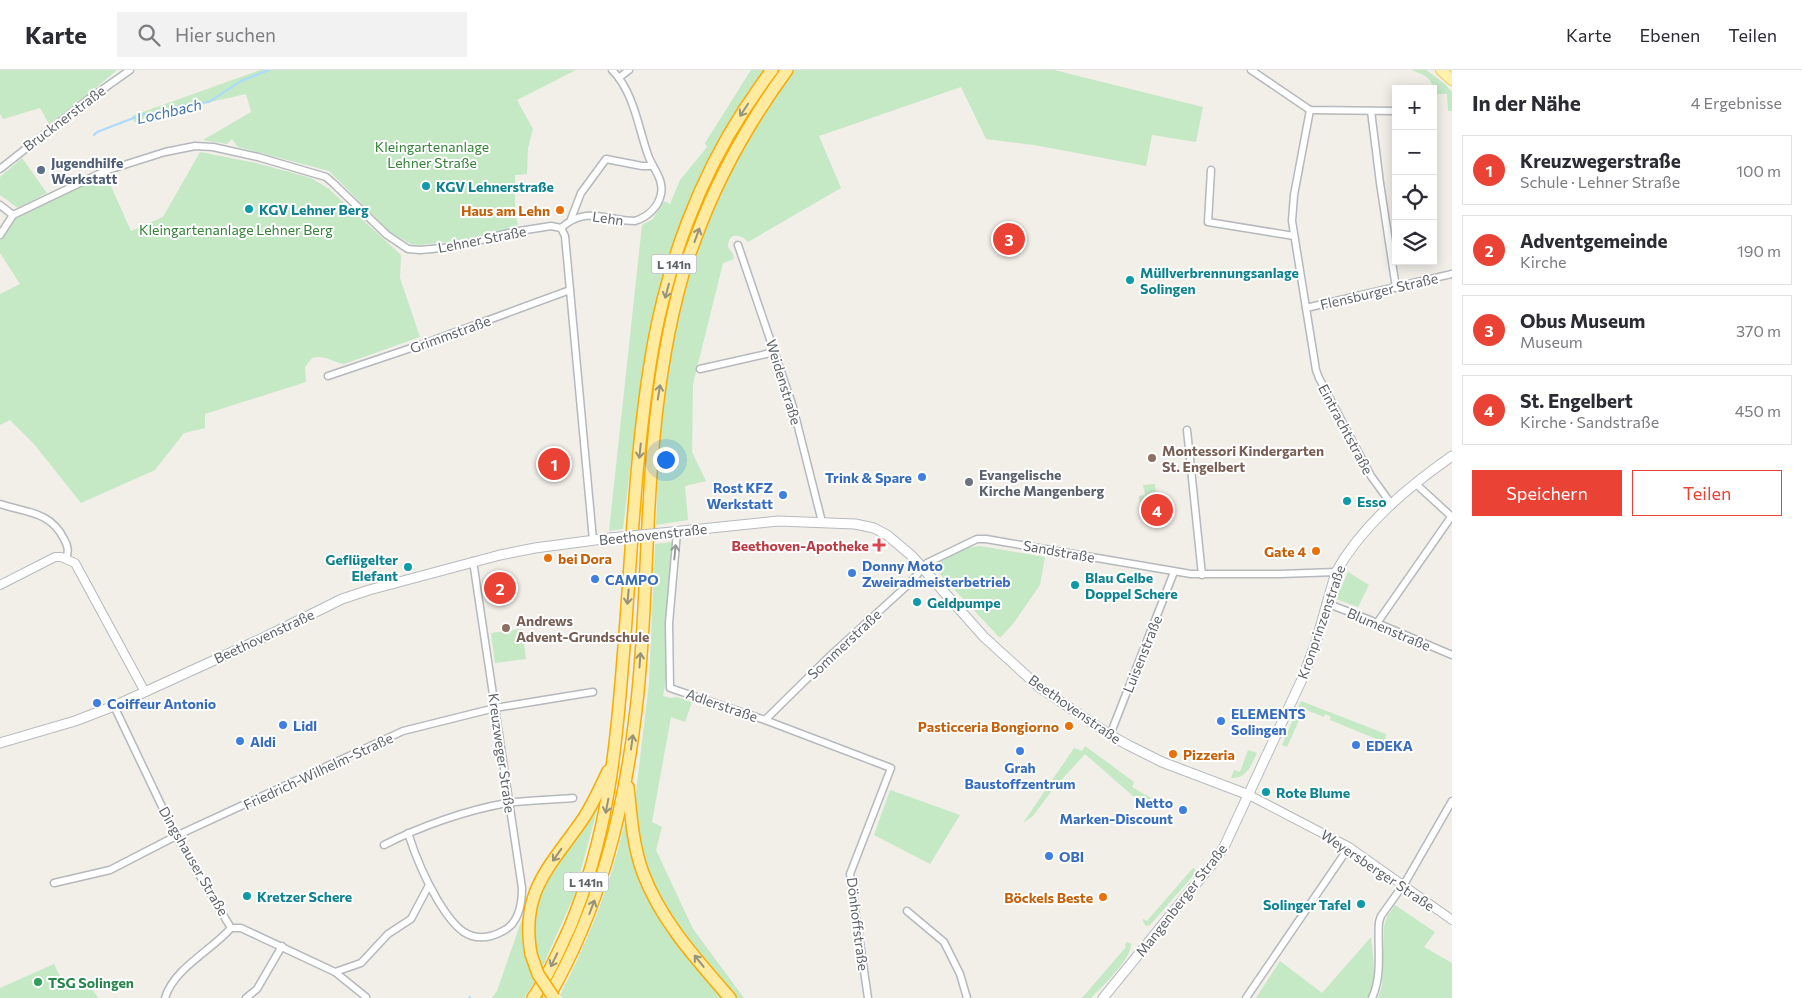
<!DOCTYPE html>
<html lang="de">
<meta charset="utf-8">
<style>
:root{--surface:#fff;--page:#f2f2f3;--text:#2b2b33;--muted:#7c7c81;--line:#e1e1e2;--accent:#ea4335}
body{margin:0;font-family:Commissioner,sans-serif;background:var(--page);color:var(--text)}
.controls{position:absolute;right:15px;top:15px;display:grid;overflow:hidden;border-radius:0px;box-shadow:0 2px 12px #0003}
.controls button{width:45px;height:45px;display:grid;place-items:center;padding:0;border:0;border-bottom:1px solid var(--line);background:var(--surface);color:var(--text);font:25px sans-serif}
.you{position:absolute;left:665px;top:389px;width:18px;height:18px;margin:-12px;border:4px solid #fff;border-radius:50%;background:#1a73e8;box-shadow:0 0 0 8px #1a73e833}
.badge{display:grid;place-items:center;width:32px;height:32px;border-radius:50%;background:var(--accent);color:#fff;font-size:16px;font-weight:700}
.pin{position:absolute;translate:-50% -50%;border:2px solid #fff;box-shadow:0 1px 5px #0006}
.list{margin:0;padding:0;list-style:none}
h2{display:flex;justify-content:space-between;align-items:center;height:65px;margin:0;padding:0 20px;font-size:21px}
h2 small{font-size:16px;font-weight:400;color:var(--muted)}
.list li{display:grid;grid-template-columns:32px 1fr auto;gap:15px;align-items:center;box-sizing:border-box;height:70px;margin:0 10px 10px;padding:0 10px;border:1px solid var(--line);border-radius:0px}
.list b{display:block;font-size:19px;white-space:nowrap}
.list p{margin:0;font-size:16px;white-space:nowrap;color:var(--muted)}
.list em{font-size:16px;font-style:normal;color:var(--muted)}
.actions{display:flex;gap:10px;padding:15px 20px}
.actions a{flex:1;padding:11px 0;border:1px solid var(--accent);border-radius:0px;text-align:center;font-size:18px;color:var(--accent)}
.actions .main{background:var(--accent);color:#fff}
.icon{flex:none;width:28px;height:28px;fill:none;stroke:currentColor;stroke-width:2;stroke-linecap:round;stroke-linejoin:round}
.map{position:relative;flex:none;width:1452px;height:928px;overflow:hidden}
header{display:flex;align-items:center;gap:30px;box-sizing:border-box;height:70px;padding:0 25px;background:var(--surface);border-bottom:1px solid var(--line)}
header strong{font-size:24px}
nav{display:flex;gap:28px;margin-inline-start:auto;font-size:18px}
.search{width:350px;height:45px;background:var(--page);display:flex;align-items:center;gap:12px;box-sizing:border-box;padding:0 18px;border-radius:0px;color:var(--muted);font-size:19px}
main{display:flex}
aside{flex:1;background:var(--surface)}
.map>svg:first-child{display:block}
.green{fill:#c5e8c5}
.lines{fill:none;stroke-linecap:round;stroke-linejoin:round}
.stream{stroke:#aadaff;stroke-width:2}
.minor-casing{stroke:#b5b8bc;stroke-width:9}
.tertiary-casing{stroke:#b5b8bc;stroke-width:10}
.secondary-casing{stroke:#b6babf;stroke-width:11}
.primary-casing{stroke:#f2c960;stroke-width:12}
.trunk-casing{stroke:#f9ab00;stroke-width:14}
.minor{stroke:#fff;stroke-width:6}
.tertiary{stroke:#fff;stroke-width:8}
.secondary{stroke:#fff;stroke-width:9}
.primary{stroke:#fff2af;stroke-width:10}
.trunk{stroke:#feeaa1;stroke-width:11}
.secondary-bridge-casing{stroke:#b6babf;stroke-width:11;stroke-linecap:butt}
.trunk-bridge-casing{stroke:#f9ab00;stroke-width:14;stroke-linecap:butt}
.secondary-bridge{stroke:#fff;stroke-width:9}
.trunk-bridge{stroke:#feeaa1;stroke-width:11}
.oneway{stroke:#97927c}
.oneway2{stroke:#979a9d}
.service-dot{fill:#5c6f8a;stroke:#fff;stroke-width:2}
.culture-dot{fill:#0f9aa8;stroke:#fff;stroke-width:2}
.food-dot{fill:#e8710a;stroke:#fff;stroke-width:2}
.education-dot{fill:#8d6e63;stroke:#fff;stroke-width:2}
.shop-dot{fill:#3f7fe0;stroke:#fff;stroke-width:2}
.worship-dot{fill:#6b7280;stroke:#fff;stroke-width:2}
.health-dot{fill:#e0444e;stroke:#fff;stroke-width:2}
.leisure-dot{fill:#2e9e5b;stroke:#fff;stroke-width:2}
.labels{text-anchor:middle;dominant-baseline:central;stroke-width:4;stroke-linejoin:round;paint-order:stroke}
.shield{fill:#fff;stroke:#8f9295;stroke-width:1}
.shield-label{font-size:12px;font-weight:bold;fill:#5f6368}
.street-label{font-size:14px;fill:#5f6368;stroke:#fff}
.park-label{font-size:14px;fill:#348238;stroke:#fff}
.service-label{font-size:14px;font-weight:bold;fill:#4e5e75;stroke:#fff;text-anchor:start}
.culture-label{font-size:14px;font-weight:bold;fill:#0d838f;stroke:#fff;text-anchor:start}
.food-label{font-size:14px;font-weight:bold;fill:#c56008;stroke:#fff;text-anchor:end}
.education-label{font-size:14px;font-weight:bold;fill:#785e54;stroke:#fff;text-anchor:start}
.worship-label{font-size:14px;font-weight:bold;fill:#5b616d;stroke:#fff;text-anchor:start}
.shop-label{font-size:14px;font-weight:bold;fill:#366cbe;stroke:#fff;text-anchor:start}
.health-label{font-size:14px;font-weight:bold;fill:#be3a42;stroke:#fff;text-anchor:end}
.leisure-label{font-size:14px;font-weight:bold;fill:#27864d;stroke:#fff;text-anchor:start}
.water-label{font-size:15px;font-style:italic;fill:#4174aa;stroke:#fff}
</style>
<header>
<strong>Karte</strong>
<div class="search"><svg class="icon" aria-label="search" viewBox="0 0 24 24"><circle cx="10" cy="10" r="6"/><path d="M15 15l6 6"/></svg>Hier suchen</div>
<nav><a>Karte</a><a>Ebenen</a><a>Teilen</a></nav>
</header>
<main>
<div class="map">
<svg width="1452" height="928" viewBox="0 0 1452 928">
<rect width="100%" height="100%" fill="#f1efe8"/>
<!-- green -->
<g class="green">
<path d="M0,0H117L85,27L49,54L40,38L3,49L0,44Z"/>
<path d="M260,0H576L517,30L533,59L528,78L527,104L515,105V141L518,155L509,157L504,161L448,172L419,175L411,174L391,163L329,101L238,77L232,69L227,74L203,70L251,42L246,24L170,41L134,52L132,46Z"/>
<path d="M751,0H766C717,62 680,143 659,220C654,239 651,259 648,279C637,339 630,399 623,459L609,461L642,155L653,149L664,131L670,134L680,110L707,77L705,73Z"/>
<path d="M795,0H1054L1203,37L1196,72L1152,65L1146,96L1034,75L986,69L961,17L819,66L841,118L748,172C740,163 728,162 728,177L733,184L734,189L723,193L693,314L692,382L706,411L685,416L688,450L656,455C658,406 658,356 665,307C679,223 706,147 747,73C755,58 762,43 771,30C778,19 787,10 795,0Z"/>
<path d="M1411,0H1426L1445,14L1452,22V41H1448L1447,24H1434C1432,6 1426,6 1411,0Z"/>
<path d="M200,82L256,93L311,108L329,119L401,185L400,208L420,267L344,294C333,292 323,284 312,288L305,297L306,312L205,344V358L184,363L155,400L81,433L34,374L10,350L0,355V224L20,214L0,183V170L16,147L79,117L105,103L131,161L163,147Z"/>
<path d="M22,88L47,123L18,138L0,125V107Z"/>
<path d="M1155,414L1157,433L1140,435L1139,426L1145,425L1143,415Z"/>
<path d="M672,472L666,551V610L663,626L671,628L677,627L692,632L685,652L671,647L652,752L662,757L656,780L693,859L744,928H736L686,869L668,842L644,795L636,753L635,731L649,613L655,474Z"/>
<path d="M980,476L1045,487L1040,515L1013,554L1000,568L934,498L936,493L967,478Z"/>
<path d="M1348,502L1369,515L1358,537L1336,529Z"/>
<path d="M522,559L526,589L495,593L491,563Z"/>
<path d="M1301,631L1386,664L1385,668L1392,671L1391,675L1330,650L1331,647L1325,644L1324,647L1304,639L1287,677L1282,675Z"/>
<path d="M1085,676L1134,712L1132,717L1151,728L1152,735L1149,740L1085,684L1053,719L1033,746L1023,753L1074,678L1082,681Z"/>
<path d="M1248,680L1257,683C1251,695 1247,709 1231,708L1234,700L1240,702Z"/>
<path d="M890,720L960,745L930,794L874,765Z"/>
<path d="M600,729L574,826L542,898L536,883L533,854L537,834L542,816Z"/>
<path d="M626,754L638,799L725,928H563L560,925C588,871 611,815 624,755Z"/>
<path d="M1193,798L1197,801L1150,855L1146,856L1143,852V849L1147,851Z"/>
<path d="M1395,835L1435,862L1424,877L1452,893V928H1378L1382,916L1384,856L1387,847Z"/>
<path d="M522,849C523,872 527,891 535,912L524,928H492L497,921Z"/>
<path d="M1371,867C1373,888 1378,909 1368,928H1256L1280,891L1322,923Z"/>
<path d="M1127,872L1131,874C1132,888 1102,917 1091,928H1082L1126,877L1125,875Z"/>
<path d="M54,894L65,917L85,907L98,928H0V918Z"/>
</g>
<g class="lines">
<!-- stream -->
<g class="stream">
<path d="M94,65L97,62L144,44L156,43L184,35L209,32L241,11L269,0"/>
<path d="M469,928L470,927"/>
</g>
<!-- minor casing -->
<g class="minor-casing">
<g id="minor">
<path d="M1251,0L1310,40L1396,41"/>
<path d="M620,7L629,0"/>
<path d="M1310,40L1294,125L1292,151L1316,300L1319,308L1371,406L1392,435"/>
<path d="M1371,41L1380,113L1396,218"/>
<path d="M0,99L89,29L130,0"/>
<path d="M1211,100L1208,152L1294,166"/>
<path d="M0,135L13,145"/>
<path d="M13,145L105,101L165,82L195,76L213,77L258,87L326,107L333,113L387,165L408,179L420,180L453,177L513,162L551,156L561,158L565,166L593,470"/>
<path d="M571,149L581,123L606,89L642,96H653"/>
<path d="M561,158C587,135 605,151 635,151C647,147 658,138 661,124C664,109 653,99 648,85C638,57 634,22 612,0"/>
<path d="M0,165L13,145"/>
<path d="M738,175L793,337L822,452"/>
<path d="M1306,238L1452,204"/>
<path d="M700,299L775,282"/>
<path d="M328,306L426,273L570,220"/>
<path d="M1187,360L1202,505"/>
<path d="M1416,414L1452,447"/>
<path d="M0,434C27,443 50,441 64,469C68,476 69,481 66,488"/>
<path d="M677,462L669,553L670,618L765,650L891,698L850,804L868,928"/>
<path d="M1326,533L1365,548L1452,585"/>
<path d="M1377,553L1451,447"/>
<path d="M114,636L176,766L231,858C211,881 174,898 165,928"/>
<path d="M765,650L831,585L910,513L927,493L977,469H986L1191,504H1280L1336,502"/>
<path d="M1110,665L1174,502"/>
<path d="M408,763C416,788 424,807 437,829C453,856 470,879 503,861C519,853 522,833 522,818L473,491"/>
<path d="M384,775C421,756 467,740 507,733C529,730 551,730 573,728"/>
<path d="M54,813L110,800L176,766L403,661L495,638L593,622"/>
<path d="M907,841L944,872L960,904L967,928"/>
<path d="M231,858H241L335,902L366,927"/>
<path d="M335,902L361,893L388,864L411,849L429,815"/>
<path d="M246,928L257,919L282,876"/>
<path d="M1246,928L1349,777"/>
<path d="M1372,928C1383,904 1377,877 1379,852L1381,846L1406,811L1452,731"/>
</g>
</g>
<!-- tertiary casing -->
<g class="tertiary-casing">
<g id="tertiary">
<path d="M0,515L55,487H61L75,493L145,622"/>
<path d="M1249,725L1349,777L1452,850"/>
</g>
</g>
<!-- secondary casing -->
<g class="secondary-casing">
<g id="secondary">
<path d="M672,462L778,451L855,454L874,458L887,465L912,486L984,567L1039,617L1110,665L1128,675L1162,692L1249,725"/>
<path d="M0,673L75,651L114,636L265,567L342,529L369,520L500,485L535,478L610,468"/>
<path d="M1103,928L1213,793L1224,777L1303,607L1316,572L1336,502C1363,454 1408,417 1452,386"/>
</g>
</g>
<!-- primary casing -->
<g class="primary-casing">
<path id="primary" d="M1441,0L1452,10"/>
</g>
<!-- trunk casing -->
<g class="trunk-casing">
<g id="trunk">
<path d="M628,717C631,746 633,776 643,803C661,851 697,890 730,928"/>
<path d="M531,884C520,821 550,797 583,749C593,734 600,718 608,701"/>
<path d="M533,928C548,907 558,882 569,859C609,765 616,677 624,577C632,477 636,370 654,271C669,191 699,109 744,40C753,27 762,13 772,0"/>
<path d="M548,928C600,838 624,743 636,640C647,550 645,458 654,367C659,312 668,257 683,204C686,191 692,179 696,167C718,107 749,52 787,0"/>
</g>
</g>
<!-- minor -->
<use href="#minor" class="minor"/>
<!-- tertiary -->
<use href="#tertiary" class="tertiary"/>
<!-- secondary -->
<use href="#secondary" class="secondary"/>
<!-- primary -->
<use href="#primary" class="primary"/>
<!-- trunk -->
<use href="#trunk" class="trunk"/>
<!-- secondary-bridge casing -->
<g class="secondary-bridge-casing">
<path id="secondary-bridge" d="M610,468L672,462"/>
</g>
<!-- trunk-bridge casing -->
<g class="trunk-bridge-casing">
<path id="trunk-bridge" d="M531,884L538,904L554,928"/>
</g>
<!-- secondary-bridge -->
<use href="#secondary-bridge" class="secondary-bridge"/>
<!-- trunk-bridge -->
<use href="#trunk-bridge" class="trunk-bridge"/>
</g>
<!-- one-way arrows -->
<defs><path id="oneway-shaft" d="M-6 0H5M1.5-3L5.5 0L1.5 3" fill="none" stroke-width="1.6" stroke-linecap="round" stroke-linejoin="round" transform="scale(1.25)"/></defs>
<g class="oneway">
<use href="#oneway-shaft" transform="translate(744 40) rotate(123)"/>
<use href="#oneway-shaft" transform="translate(697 165) rotate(-70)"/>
<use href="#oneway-shaft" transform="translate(667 221) rotate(105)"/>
<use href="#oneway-shaft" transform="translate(659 322) rotate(-81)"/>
<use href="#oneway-shaft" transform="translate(640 381) rotate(96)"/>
<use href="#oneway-shaft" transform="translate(628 527) rotate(95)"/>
<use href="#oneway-shaft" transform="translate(640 590) rotate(-86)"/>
<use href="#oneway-shaft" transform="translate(632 672) rotate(-82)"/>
<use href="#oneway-shaft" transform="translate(607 736) rotate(101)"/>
<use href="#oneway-shaft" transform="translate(557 785) rotate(125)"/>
<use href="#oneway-shaft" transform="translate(592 837) rotate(-69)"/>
<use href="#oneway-shaft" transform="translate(554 890) rotate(116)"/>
<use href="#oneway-shaft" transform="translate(699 891) rotate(-129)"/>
</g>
<use class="oneway2" href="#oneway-shaft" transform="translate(675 482) rotate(-84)"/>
<!-- markers -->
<circle class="service-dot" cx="41" cy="100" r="5"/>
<g class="culture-dot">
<circle cx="426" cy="116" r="5"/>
<circle cx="249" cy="139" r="5"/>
<circle cx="1130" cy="210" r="5"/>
<circle cx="1347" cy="431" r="5"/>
<circle cx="408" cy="497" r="5"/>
<circle cx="1075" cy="515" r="5"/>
<circle cx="917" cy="532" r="5"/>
<circle cx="1266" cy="722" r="5"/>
<circle cx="247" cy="826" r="5"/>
<circle cx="1361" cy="834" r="5"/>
</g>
<g class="food-dot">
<circle cx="560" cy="140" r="5"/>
<circle cx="1316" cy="481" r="5"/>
<circle cx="548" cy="488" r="5"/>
<circle cx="1069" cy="656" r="5"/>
<circle cx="1173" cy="684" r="5"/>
<circle cx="1103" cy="827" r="5"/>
</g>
<g class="education-dot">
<circle cx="1152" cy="388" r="5"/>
<circle cx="506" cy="558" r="5"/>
</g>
<g class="shop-dot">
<circle cx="922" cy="407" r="5"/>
<circle cx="783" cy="425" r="5"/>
<circle cx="852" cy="503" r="5"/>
<circle cx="595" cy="509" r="5"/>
<circle cx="97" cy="633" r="5"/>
<circle cx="1221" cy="651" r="5"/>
<circle cx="283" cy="655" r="5"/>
<circle cx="240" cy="671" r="5"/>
<circle cx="1356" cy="675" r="5"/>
<circle cx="1020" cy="681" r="5"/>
<circle cx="1183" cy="740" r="5"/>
<circle cx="1049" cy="786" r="5"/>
</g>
<circle class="worship-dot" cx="969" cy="412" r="5"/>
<path class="health-dot" d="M876.5 467.5h5v5h5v5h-5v5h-5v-5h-5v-5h5z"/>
<circle class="leisure-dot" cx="38" cy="912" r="5"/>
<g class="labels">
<!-- shield labels -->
<g class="shield">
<rect x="651.5" y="184.5" width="45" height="19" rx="4"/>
<rect x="563.5" y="802.5" width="45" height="19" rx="4"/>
</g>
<g class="shield-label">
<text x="674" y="194">L 141n</text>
<text x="586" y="812">L 141n</text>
</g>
<!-- street labels -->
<g class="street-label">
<text transform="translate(64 48) rotate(-37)">Brucknerstraße</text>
<text transform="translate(608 148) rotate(8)">Lehn</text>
<text transform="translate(482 169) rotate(-11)">Lehner Straße</text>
<text transform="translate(1379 221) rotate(-13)">Flensburger Straße</text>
<text transform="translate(450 264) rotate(-20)">Grimmstraße</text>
<text transform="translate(784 312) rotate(73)">Weidenstraße</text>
<text transform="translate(1346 359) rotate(62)">Eintrachtstraße</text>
<text transform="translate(653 464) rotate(-6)">Beethovenstraße</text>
<text transform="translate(1059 481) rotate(10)">Sandstraße</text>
<text transform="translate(1321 552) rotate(-71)">Kronprinzenstraße</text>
<text transform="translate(1389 559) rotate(23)">Blumenstraße</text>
<text transform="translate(264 566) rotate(-25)">Beethovenstraße</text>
<text transform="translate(844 574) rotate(-43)">Sommerstraße</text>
<text transform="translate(1142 584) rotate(-68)">Luisenstraße</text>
<text transform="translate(722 635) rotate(19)">Adlerstraße</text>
<text transform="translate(1075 639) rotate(35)">Beethovenstraße</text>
<text transform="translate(502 683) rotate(82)">Kreuzweger Straße</text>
<text transform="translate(318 701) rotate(-25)">Friedrich-Wilhelm-Straße</text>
<text transform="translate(194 791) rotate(60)">Dingshauser Straße</text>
<text transform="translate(1378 800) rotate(34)">Weyersberger Straße</text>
<text transform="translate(1181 830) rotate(-52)">Mangenberger Straße</text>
<text transform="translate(858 854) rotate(83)">Dönhoffstraße</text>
</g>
<!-- park labels -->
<g class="park-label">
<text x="432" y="76">Kleingartenanlage<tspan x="432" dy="16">Lehner Straße</tspan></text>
<text x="236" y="159">Kleingartenanlage Lehner Berg</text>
</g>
<!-- service labels -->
<g class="service-label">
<text x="51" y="92">Jugendhilfe<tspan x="51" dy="16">Werkstatt</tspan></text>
</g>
<!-- culture labels -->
<g class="culture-label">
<text x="436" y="116">KGV Lehnerstraße</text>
<text x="259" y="139">KGV Lehner Berg</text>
<text x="1140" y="202">Müllverbrennungsanlage<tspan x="1140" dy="16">Solingen</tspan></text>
<text x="1357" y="431">Esso</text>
<text x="398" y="489" text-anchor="end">Geflügelter<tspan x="398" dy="16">Elefant</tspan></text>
<text x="1085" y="507">Blau Gelbe<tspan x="1085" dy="16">Doppel Schere</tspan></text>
<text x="927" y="532">Geldpumpe</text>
<text x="1276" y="722">Rote Blume</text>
<text x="257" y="826">Kretzer Schere</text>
<text x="1351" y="834" text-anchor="end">Solinger Tafel</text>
</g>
<!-- food labels -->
<g class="food-label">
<text x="550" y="140">Haus am Lehn</text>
<text x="1306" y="481">Gate 4</text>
<text x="558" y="488" text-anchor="start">bei Dora</text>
<text x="1059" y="656">Pasticceria Bongiorno</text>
<text x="1183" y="684" text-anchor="start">Pizzeria</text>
<text x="1093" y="827">Böckels Beste</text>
</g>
<!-- education labels -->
<g class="education-label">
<text x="1162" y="380">Montessori Kindergarten<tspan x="1162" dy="16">St. Engelbert</tspan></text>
<text x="516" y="550">Andrews<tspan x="516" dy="16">Advent-Grundschule</tspan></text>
</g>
<!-- worship labels -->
<g class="worship-label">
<text x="979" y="404">Evangelische<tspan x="979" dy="16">Kirche Mangenberg</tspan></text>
</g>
<!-- shop labels -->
<g class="shop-label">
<text x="912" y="407" text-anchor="end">Trink &amp; Spare</text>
<text x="773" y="417" text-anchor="end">Rost KFZ<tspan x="773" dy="16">Werkstatt</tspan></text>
<text x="862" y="495">Donny Moto<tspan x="862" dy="16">Zweiradmeisterbetrieb</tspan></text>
<text x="605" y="509">CAMPO</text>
<text x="107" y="633">Coiffeur Antonio</text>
<text x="1231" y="643">ELEMENTS<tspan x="1231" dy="16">Solingen</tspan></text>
<text x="293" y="655">Lidl</text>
<text x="250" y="671">Aldi</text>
<text x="1366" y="675">EDEKA</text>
<text x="1020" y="697" text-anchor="middle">Grah<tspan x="1020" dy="16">Baustoffzentrum</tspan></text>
<text x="1173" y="732" text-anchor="end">Netto<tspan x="1173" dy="16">Marken-Discount</tspan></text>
<text x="1059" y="786">OBI</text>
</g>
<!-- health labels -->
<g class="health-label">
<text x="869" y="475">Beethoven-Apotheke</text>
</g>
<!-- leisure labels -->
<g class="leisure-label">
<text x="48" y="912">TSG Solingen</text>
</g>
<!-- water labels -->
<g class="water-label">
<text transform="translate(169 41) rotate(-13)">Lochbach</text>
</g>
</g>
</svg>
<div class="controls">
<button>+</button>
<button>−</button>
<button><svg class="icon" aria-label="locate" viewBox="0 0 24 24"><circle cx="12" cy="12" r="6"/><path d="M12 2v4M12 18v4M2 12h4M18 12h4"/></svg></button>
<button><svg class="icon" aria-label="layers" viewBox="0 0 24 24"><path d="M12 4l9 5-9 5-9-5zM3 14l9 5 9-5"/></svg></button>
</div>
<div class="you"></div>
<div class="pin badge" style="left:554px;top:394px">1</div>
<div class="pin badge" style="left:500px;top:518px">2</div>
<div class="pin badge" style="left:1009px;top:169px">3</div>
<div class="pin badge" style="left:1157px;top:440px">4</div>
</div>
<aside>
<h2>In der Nähe<small>4 Ergebnisse</small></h2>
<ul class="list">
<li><span class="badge">1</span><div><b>Kreuzwegerstraße</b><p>Schule · Lehner Straße</p></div><em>100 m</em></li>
<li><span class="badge">2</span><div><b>Adventgemeinde</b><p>Kirche</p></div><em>190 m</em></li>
<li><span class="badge">3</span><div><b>Obus Museum</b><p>Museum</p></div><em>370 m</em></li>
<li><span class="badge">4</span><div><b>St. Engelbert</b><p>Kirche · Sandstraße</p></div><em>450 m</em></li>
</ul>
<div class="actions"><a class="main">Speichern</a><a>Teilen</a></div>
</aside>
</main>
